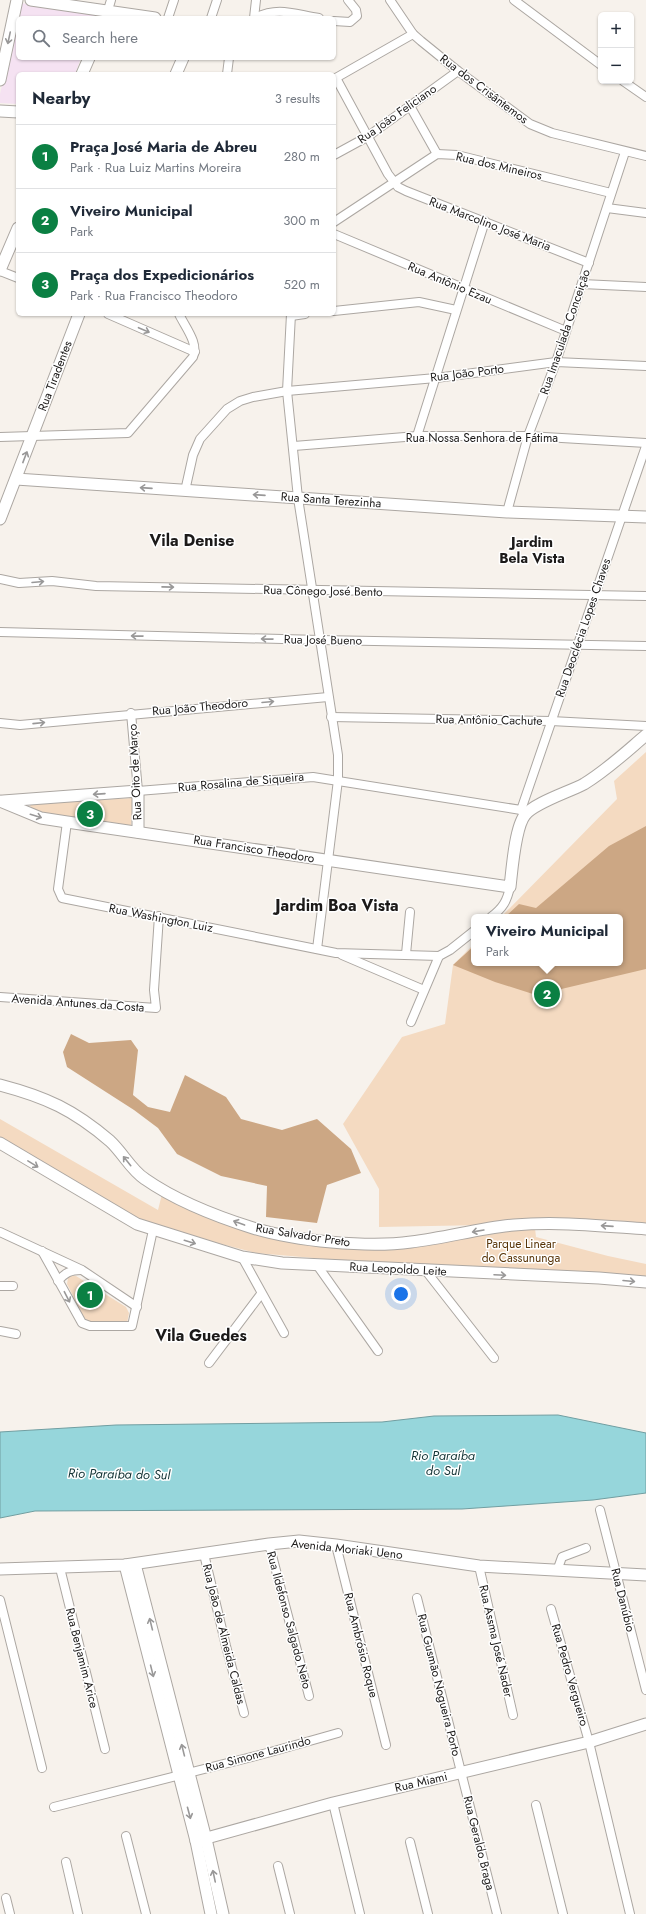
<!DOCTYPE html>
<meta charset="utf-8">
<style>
:root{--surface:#fff;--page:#f6f6f7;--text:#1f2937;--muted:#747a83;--line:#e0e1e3;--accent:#0b8043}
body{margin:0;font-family:Jost,sans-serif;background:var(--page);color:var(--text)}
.controls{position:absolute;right:12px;top:12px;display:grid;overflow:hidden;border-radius:6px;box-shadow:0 1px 3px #0004}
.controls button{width:36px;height:36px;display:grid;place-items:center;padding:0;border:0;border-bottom:1px solid var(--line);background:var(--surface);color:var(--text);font:20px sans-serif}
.you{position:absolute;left:401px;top:1294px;width:14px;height:14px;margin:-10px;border:3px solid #fff;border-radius:50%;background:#1a73e8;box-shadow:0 0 0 6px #1a73e833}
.badge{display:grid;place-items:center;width:26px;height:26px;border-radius:50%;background:var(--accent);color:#fff;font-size:13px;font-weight:700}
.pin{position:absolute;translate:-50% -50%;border:2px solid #fff;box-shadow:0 1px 4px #0006}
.popup{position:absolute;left:471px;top:914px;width:152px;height:52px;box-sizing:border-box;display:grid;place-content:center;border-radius:6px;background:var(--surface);filter:drop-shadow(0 1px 3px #0005);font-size:13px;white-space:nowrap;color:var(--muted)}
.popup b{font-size:15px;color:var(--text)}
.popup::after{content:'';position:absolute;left:50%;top:100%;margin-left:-8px;border:8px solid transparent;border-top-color:var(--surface)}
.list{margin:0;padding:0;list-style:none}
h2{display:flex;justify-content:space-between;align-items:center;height:52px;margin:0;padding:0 16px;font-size:17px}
h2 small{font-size:13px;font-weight:400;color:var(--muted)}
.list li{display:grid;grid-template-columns:26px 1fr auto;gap:12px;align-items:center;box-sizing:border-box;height:64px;padding:0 16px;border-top:1px solid var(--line)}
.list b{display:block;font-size:15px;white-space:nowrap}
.list p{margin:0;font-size:13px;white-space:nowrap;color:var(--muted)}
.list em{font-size:13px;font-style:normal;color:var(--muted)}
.icon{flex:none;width:22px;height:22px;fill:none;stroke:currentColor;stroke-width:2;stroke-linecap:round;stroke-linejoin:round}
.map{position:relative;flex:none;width:646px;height:1914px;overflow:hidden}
.search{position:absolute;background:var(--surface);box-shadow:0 1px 3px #0004;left:16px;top:16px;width:320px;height:44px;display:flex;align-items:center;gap:10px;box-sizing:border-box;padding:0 14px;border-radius:6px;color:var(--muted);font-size:15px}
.panel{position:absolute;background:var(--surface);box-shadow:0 1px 3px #0004;left:16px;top:72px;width:320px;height:244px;border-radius:6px}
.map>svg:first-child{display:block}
.education{fill:#f5e2f2}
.green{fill:#f4dac1}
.forest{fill:#cca784}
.water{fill:#96d6db;stroke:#719ea1}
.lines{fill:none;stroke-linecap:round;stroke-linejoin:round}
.street-casing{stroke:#aca7a2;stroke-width:10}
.secondary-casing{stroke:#aca7a2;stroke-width:13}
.street{stroke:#fff;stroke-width:8}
.secondary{stroke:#fff;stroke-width:11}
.oneway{stroke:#999898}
.labels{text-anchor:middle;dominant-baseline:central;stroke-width:3;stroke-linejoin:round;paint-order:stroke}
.street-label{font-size:12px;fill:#1c1a19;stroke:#fff}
.park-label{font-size:12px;fill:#583407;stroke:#fff}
.water-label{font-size:13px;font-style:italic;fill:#123335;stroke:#fff}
.quarter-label{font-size:14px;font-weight:bold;fill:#1c1a19;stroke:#fff}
.district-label{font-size:16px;font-weight:bold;fill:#1c1a19;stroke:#fff}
</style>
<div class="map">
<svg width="646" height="1914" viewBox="0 0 646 1914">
<rect width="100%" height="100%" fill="#f7f2ec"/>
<!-- education -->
<path class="education" d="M21,3L99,15L97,18H18V58H81L75,74H18V104L0,103V94Z"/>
<!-- green -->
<g class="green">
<path d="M646,752V1230L541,1224L379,1227V1189L343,1124L402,1037L445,1024L453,965L474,944V963H620V917H501L617,799L614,781Z"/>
<path d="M133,798L131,827L67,818L31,810L30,804Z"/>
<path d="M0,1119L158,1210L162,1194L252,1229L399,1246L535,1228L536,1237L608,1256L646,1264V1279L371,1263L256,1253L137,1222L0,1141Z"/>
<path d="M71,1275L76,1276L126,1307L129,1313L127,1323L93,1322L85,1320L67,1284L68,1278Z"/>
</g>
<!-- forest -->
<g class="forest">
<path d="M646,826V969L536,995L495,982L453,965L474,946V963H620V917H505L519,904L536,908L609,846Z"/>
<path d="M71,1034L89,1043L131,1040L138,1050L133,1095L148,1107L170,1112L185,1075L226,1097L241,1119L282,1130L317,1119L351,1149L361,1173L327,1185L317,1223L266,1217L267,1186L221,1176L177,1154L158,1128L134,1110L67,1067L63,1052Z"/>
</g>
<!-- water -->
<path class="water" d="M558,1415L646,1433V1493L593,1500L462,1509L35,1511L0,1518V1432L116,1425L382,1422L434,1416Z"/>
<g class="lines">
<!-- street casing -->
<g class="street-casing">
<g id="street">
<path d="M390,0L413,34L421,41L458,71L530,124L552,133L646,156"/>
<path d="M514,0L601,65"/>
<path d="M108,10L111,0"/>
<path d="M168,18L174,0"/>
<path d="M211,18L217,0"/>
<path d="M254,18L256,0"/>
<path d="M255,18C278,6 294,14 319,18"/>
<path d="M334,21L350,22L357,16L356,10L348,0"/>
<path d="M227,74L229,58"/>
<path d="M336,78L388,174L398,187L406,191L589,263"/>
<path d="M334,79L413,34"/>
<path d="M623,81L646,97"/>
<path d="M410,106L437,154"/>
<path d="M334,155L367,137L458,71"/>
<path d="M607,208L646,213"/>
<path d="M334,222L437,154L457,155L611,193"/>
<path d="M334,234L566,331"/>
<path d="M0,271L18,278"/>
<path d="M582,284L646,287"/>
<path d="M334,311L419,302L456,310"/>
<path d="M108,314L195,352"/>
<path d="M291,314L287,391L298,498L338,755V780L317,949"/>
<path d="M291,316L305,314"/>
<path d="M417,436L485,221"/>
<path d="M0,437L128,433L193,357C199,343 185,327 179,314"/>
<path d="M294,446L417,436H528L646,443"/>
<path d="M185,491L193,455L200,439L227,409L240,401L253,397L287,391L436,378L556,362L646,366"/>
<path d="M507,512L528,436L556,362L625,152"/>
<path d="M0,579L19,583L52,581L96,586L646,596"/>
<path d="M0,632L320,640L646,646"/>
<path d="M131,713L138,791L313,777L521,810L524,815"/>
<path d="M331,717L551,721L646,726"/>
<path d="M0,723L20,725L328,697"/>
<path d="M521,810L646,446"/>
<path d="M67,822L58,889L62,898L336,953L439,956"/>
<path d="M491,917C503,908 507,901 510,887"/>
<path d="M406,954L410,912"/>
<path d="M342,955L424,990"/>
<path d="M0,997L156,1008L154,990L159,916"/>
<path d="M411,1022L439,956L450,950L474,931"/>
<path d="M0,1232L82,1270L137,1307"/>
<path d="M42,1251L82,1323L90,1326H132L153,1230"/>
<path d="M242,1257L284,1333"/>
<path d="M317,1265L378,1351"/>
<path d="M426,1271L494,1358"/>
<path d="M58,1281C65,1273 70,1270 81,1270"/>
<path d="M0,1286H13"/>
<path d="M0,1331L16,1334"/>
<path d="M209,1363L261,1294"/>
<path d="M600,1510L646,1690"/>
<path d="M269,1544L309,1696"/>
<path d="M336,1545L386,1745"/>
<path d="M204,1554L226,1646L244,1713"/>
<path d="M479,1566L513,1715"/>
<path d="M60,1568L105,1749"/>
<path d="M557,1571L562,1557L586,1548"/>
<path d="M417,1598L497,1914"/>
<path d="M0,1600L42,1768"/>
<path d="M551,1609L589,1742L630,1914"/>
<path d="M333,1803L360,1914"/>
<path d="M536,1805L563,1914"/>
<path d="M54,1807L267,1753L338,1733"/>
<path d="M126,1836L146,1914"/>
<path d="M410,1842L428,1914"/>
<path d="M66,1862L78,1914"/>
<path d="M278,1866L290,1914"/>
<path d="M6,1898L10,1914"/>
</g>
</g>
<!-- secondary casing -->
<g class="secondary-casing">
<g id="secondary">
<path d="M31,0L155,18"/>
<path d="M82,74L89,58"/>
<path d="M176,74L183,58"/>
<path d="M0,80L17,0"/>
<path d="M0,111L18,112"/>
<path d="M0,270L18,228"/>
<path d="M16,479L507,512L646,517"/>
<path d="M0,519L79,314"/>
<path d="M0,801L41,818L67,822L510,887C512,870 515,827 525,815C534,803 569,792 584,784C607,770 626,752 646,735"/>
<path d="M3,801L138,791V832"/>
<path d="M0,1085C46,1097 74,1110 110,1141C123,1153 131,1170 145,1179C175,1200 218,1217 253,1228C295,1241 368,1248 411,1242C446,1238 480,1228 514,1225C558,1221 603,1226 646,1229"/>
<path d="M0,1143L137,1224L242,1257L282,1263L599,1278L646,1282"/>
<path d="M135,1564L206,1839L223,1914"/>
<path d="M125,1565L196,1841L211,1914"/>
<path d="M0,1569L125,1565L269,1544L299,1541L336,1545L479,1566L646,1575"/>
<path d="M196,1841L333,1803L589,1742L646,1724"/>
</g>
</g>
<!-- street -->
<use href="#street" class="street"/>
<!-- secondary -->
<use href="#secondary" class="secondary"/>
</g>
<!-- one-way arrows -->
<defs><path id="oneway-shaft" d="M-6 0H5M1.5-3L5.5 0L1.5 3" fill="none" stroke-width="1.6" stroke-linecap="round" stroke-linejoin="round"/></defs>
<g class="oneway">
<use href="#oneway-shaft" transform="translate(9 38) rotate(102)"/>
<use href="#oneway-shaft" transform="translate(144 330) rotate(23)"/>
<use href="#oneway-shaft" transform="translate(25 457) rotate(-69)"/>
<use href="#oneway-shaft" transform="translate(146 488) rotate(-176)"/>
<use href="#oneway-shaft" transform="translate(259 495) rotate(-176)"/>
<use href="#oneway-shaft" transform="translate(38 582) rotate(-5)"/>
<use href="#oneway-shaft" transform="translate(168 587) rotate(1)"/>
<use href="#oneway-shaft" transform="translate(137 636) rotate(-179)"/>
<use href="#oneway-shaft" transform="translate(267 639) rotate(-179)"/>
<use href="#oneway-shaft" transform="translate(268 702) rotate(-5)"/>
<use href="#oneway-shaft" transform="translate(39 723) rotate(-6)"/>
<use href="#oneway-shaft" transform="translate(99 794) rotate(176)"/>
<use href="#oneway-shaft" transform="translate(36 816) rotate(17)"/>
<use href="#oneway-shaft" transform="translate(127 1161) rotate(-129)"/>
<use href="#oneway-shaft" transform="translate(33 1164) rotate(31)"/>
<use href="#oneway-shaft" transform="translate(239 1223) rotate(-160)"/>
<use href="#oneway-shaft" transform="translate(607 1226) rotate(-176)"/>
<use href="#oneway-shaft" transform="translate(478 1231) rotate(170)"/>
<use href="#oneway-shaft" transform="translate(190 1242) rotate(17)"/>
<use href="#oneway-shaft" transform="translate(500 1275) rotate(3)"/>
<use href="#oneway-shaft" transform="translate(629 1281) rotate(5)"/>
<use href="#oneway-shaft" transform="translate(67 1297) rotate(63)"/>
<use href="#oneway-shaft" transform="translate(151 1624) rotate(-104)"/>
<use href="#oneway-shaft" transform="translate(152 1671) rotate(76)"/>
<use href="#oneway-shaft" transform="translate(183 1750) rotate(-104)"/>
<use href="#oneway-shaft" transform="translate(189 1813) rotate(75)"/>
<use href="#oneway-shaft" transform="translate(214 1876) rotate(-102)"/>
</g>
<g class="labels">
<!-- street labels -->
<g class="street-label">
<text transform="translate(484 89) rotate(37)">Rua dos Crisântemos</text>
<text transform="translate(397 114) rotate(-35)">Rua João Feliciano</text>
<text transform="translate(499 166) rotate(13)">Rua dos Mineiros</text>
<text transform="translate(490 224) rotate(21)">Rua Marcolino José Maria</text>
<text transform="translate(450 283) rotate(23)">Rua Antônio Ezau</text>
<text transform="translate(565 332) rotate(-71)">Rua Imaculada Conceição</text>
<text transform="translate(467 373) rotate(-7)">Rua João Porto</text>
<text transform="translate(55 376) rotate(-69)">Rua Tiradentes</text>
<text x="482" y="438">Rua Nossa Senhora de Fátima</text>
<text transform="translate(331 500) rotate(4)">Rua Santa Terezinha</text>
<text transform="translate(323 591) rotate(1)">Rua Cônego José Bento</text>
<text transform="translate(583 628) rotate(-71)">Rua Deoclécia Lopes Chaves</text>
<text transform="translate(323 640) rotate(1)">Rua José Bueno</text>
<text transform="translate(200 707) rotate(-5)">Rua João Theodoro</text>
<text transform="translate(489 720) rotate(1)">Rua Antônio Cachute</text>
<text transform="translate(135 772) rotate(-93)">Rua Oito de Março</text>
<text transform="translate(241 782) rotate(-5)">Rua Rosalina de Siqueira</text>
<text transform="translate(254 849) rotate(9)">Rua Francisco Theodoro</text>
<text transform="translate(161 918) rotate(11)">Rua Washington Luiz</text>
<text transform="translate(78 1003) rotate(4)">Avenida Antunes da Costa</text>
<text transform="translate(303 1235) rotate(9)">Rua Salvador Preto</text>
<text transform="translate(398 1269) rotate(3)">Rua Leopoldo Leite</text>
<text transform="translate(347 1549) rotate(6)">Avenida Moriaki Ueno</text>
<text transform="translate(623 1600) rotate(76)">Rua Danúbio</text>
<text transform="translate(289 1620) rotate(75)">Rua Ildefonso Salgado Neto</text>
<text transform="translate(224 1634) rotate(76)">Rua João de Almeida Caldas</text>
<text transform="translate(496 1641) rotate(77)">Rua Assma José Nader</text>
<text transform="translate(361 1645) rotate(76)">Rua Ambrósio Roque</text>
<text transform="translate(82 1658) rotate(76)">Rua Benjamim Arice</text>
<text transform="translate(570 1675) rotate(74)">Rua Pedro Vergueiro</text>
<text transform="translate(439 1685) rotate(76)">Rua Gusmão Nogueira Porto</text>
<text transform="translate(258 1754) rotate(-15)">Rua Simone Laurindo</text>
<text transform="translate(421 1782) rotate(-13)">Rua Miami</text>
<text transform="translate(479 1843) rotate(76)">Rua Geraldo Braga</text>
</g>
<!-- park labels -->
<g class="park-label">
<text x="521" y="1244">Parque Linear<tspan x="521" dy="14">do Cassununga</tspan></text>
</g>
<!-- water labels -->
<g class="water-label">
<text x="443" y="1455">Rio Paraíba<tspan x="443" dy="15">do Sul</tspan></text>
<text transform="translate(119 1474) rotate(1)">Rio Paraíba do Sul</text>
</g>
<!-- quarter labels -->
<g class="quarter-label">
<text x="532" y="542">Jardim<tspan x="532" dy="16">Bela Vista</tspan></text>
</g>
<!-- district labels -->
<g class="district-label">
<text x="192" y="540">Vila Denise</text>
<text x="337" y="905">Jardim Boa Vista</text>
<text x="201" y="1335">Vila Guedes</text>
</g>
</g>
</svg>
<div class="controls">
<button>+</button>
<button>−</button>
</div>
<div class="you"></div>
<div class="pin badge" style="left:90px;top:1295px">1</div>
<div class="pin badge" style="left:547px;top:994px">2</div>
<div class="popup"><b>Viveiro Municipal</b>Park</div>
<div class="pin badge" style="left:90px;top:814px">3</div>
<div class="search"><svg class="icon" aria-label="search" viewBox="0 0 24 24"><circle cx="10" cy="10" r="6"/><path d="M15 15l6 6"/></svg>Search here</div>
<section class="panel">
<h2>Nearby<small>3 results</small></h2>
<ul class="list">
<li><span class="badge">1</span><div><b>Praça José Maria de Abreu</b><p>Park · Rua Luiz Martins Moreira</p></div><em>280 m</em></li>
<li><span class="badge">2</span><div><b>Viveiro Municipal</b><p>Park</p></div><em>300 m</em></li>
<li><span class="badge">3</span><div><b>Praça dos Expedicionários</b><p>Park · Rua Francisco Theodoro</p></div><em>520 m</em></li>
</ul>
</section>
</div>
